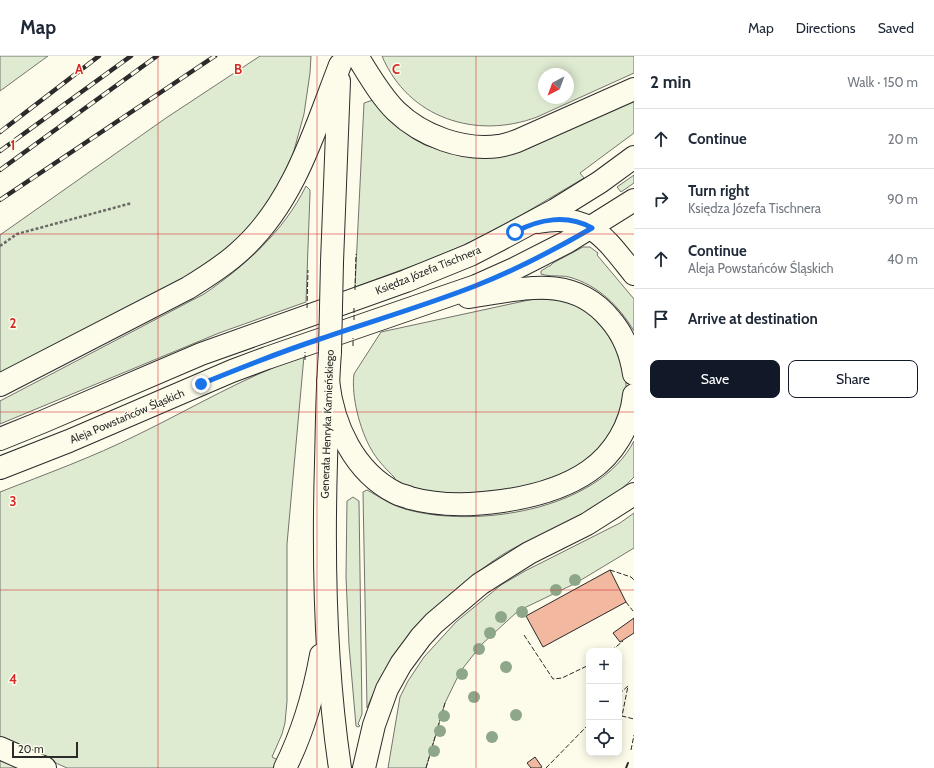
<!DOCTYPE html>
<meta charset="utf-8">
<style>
:root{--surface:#fff;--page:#f6f6f7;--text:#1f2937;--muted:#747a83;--line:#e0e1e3;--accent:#111827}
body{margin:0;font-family:Cabin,sans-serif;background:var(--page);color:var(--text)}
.controls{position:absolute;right:12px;bottom:12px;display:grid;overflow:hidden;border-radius:8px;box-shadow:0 2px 10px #0003}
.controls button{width:36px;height:36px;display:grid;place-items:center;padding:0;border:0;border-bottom:1px solid var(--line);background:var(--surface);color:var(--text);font:20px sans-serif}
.compass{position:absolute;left:538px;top:12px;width:36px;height:36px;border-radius:50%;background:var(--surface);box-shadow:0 2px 10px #0003;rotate:221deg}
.scale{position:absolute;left:12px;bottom:10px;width:66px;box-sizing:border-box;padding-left:4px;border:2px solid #2b2b2b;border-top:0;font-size:11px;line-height:14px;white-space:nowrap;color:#2b2b2b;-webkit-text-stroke:3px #fdfbea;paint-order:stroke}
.stop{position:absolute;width:12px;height:12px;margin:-9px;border:3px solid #1a73e8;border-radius:50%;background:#fff}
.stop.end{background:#1a73e8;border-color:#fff;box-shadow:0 1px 4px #0008}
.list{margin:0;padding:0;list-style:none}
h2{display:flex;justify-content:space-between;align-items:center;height:52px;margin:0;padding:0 16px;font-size:17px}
h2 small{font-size:13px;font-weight:400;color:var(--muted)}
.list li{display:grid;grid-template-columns:26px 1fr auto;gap:12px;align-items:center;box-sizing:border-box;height:60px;padding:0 16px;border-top:1px solid var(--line)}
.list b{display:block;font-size:15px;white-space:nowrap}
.list p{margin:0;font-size:13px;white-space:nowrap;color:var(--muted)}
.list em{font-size:13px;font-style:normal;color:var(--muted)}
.actions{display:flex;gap:8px;padding:12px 16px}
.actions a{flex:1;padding:9px 0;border:1px solid var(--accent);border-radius:8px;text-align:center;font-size:14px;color:var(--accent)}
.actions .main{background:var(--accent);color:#fff}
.icon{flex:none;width:22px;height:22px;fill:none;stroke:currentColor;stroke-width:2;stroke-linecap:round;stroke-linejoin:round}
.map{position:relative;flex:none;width:634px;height:712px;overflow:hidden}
header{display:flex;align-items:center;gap:24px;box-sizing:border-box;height:56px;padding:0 20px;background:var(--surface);border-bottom:1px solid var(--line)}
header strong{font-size:19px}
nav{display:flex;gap:22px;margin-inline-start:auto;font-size:14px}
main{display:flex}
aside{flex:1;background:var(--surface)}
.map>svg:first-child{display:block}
.green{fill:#deebd1;stroke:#74746e;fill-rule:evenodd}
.building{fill:#f2b8a0;stroke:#2b2b2b}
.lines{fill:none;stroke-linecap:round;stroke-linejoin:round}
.major-casing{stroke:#2b2b2b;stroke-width:24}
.path{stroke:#6a6964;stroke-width:2.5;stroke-dasharray:3 2;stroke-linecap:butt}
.major{stroke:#fdfbea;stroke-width:22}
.rail-casing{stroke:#2b2b2b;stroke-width:4.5}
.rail{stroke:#fdfbea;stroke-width:3;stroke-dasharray:9;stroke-linecap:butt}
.major-bridge-casing{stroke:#2b2b2b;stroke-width:24;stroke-linecap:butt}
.major-bridge{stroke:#fdfbea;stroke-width:22}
.fence{stroke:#2b2b2b;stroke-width:1;stroke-dasharray:5 2;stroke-linecap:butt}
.wall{stroke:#2b2b2b;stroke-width:2}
.tree{fill:#8ea78a}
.route{stroke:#1a73e8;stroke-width:5}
.grid{fill:none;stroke:#d62828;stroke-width:1;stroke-opacity:0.55}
.labels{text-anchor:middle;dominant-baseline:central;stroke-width:3;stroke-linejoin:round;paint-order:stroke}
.street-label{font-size:11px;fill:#2b2b2b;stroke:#fdfbea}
.grid-label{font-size:13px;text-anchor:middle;font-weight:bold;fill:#d62828;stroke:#fdfbea;stroke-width:3;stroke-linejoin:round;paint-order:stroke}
</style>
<header>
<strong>Map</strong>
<nav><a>Map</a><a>Directions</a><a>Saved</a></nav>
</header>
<main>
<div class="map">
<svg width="634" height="712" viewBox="0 0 634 712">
<rect width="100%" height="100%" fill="#fdfbea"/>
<!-- green -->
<g class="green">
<path d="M0,0H48L0,35Z"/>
<path d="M260,0H311L310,17L304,58L290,109L265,153L238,184L213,206L181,225L0,320V179L166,62Z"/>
<path d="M382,0H634V17L537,61C476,84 408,62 382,0ZM544,18H568V42H544Z"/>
<path d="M373,44L392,66L414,83L425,89L450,97L461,100H479L529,92L634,44V77L580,117L584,122L503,170L473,185L434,202L355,231L364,47Z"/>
<path d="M634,119V127L621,136L617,131Z"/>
<path d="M306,130L310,134V137L306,246L219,277L0,368V345L204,238C245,210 284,175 306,130Z"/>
<path d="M583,191H590L598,197L597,199L634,243V275C619,250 598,229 569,221C560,219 550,221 541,218V215L549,210H550L553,207Z"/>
<path d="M537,243L558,244L573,248L594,260L610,276L626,319V333L625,343L610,383L580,411L523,432L460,438L430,436L404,429L394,424L395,422C386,413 377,404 371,393C360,374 351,340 354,318L381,276L529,244Z"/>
<path d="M304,300L287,488V645L285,667L282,678L272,701L278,704L273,712H67L0,682V436C46,418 93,401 137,379C193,352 245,320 304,300Z"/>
<path d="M634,385V421C602,455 555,471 514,492C497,501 482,513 467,525C419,562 390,596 367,652L363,436L367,434C380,441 391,449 405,453C474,473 598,455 634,385Z"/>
<path d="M353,441L359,445L362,658L358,668L360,670L358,671L356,670L349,589L346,521L347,445Z"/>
<path d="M634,457V492L576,527L518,555L481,589L460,616L445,647L426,712H388L400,641L408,625L424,601L456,566L501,529L525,515L620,467Z"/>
<path d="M0,700L27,712H0Z"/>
</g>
<!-- building -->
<g class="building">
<path d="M610,514L626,546L543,591L526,560Z"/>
<path d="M634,562V577L620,586L613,577Z"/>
<path d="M535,701L542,711L540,712H531L527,707Z"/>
</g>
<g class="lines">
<!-- major casing -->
<g class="major-casing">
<g id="major">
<path d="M357,0C369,19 380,39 396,55C422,80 463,95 499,90C505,89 511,87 517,85L634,33"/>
<path d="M538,166C590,156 605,182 634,218"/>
<path d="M332,206L339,25"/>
<path d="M468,241C521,234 571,216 610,263C624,279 631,298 634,318"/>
<path d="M330,296C327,333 327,369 326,406C323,508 325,611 340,712"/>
<path d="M328,325C333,369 354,416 396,437C400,439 405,440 410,442C460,456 546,445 589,415C614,398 631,369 634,339"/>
<path d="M0,329L188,232C206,221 225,209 240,195C294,147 315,73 340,9"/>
<path d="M0,383L42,366L201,298L406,225L470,199L499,184L555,154L600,126L634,101"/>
<path d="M0,412L69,385L232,315L267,302L476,230L514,213L567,186L634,144"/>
<path d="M0,692L45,712"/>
<path d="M285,712C303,676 314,638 321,599"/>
<path d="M364,712L374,669L387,633L401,608L421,581L434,567L480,528L529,497L587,468L634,438"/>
</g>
</g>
<!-- path -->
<path class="path" d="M0,190L17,178L132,147"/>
<!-- major -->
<use href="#major" class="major"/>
<!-- rail casing -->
<g class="rail-casing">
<g id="rail">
<path d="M0,76L99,0"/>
<path d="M0,95L131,0"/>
<path d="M0,114L157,0"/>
<path d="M0,144L215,0"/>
</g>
</g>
<!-- rail -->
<use href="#rail" class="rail"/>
<!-- major-bridge casing -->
<g class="major-bridge-casing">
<path id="major-bridge" d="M330,296L332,206"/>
</g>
<!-- major-bridge -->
<use href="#major-bridge" class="major-bridge"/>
<!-- fence -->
<g class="fence">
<path d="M355,234L356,198"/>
<path d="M307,252L308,214"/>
<path d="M354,264V252"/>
<path d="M353,290V282"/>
<path d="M305,304V296"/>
<path d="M610,514L631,521L634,524"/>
<path d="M626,546L633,555"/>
<path d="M524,579L553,623L562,622L589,609"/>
<path d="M611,595L623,585"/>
<path d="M619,638L628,630L622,660L634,663"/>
<path d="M631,694L634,679"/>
<path d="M426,712L445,647"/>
<path d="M546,712L589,668"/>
</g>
<!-- wall -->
<path class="wall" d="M626,712L628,707"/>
</g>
<!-- trees -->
<g class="tree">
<circle cx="575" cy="524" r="6"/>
<circle cx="556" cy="534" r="6"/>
<circle cx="522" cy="556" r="6"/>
<circle cx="501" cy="561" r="6"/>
<circle cx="490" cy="577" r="6"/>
<circle cx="479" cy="593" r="6"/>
<circle cx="506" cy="611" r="6"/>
<circle cx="462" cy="618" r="6"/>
<circle cx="474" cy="641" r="6"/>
<circle cx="516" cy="659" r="6"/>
<circle cx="444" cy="660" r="6"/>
<circle cx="440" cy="675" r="6"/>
<circle cx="492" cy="681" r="6"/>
<circle cx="434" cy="695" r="6"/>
</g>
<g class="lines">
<!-- route -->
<path class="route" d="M201,328C240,312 280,296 320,283C372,265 424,250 475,230C516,214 554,194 592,172C567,158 539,163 515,176"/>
</g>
<!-- grid -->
<path class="grid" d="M158,0V712M317,0V712M476,0V712M0,178H634M0,356H634M0,534H634"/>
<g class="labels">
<!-- street labels -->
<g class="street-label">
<text transform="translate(428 214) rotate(-22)">Księdza Józefa Tischnera</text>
<text transform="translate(127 360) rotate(-23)">Aleja Powstańców Śląskich</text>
<text transform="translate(327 368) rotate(-88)">Generała Henryka Kamieńskiego</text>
</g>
</g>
<g class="grid-label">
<text x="79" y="18">A</text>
<text x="238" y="18">B</text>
<text x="396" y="18">C</text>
<text x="13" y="94">1</text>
<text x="13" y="272">2</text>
<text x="13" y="450">3</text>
<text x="13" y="628">4</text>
</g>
</svg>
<div class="controls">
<button>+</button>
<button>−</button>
<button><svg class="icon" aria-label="locate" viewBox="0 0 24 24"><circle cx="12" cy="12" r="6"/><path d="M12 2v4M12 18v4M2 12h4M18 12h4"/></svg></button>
</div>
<svg class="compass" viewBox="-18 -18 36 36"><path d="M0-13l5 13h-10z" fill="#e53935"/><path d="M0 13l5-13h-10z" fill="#747a83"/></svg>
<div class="scale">20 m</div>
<div class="stop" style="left:515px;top:176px"></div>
<div class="stop end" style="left:201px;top:328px"></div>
</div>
<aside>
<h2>2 min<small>Walk · 150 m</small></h2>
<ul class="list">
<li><svg class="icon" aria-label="ahead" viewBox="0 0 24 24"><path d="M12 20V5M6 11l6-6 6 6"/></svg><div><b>Continue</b></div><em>20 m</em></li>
<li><svg class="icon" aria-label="right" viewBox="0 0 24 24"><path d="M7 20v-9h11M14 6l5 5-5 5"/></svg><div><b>Turn right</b><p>Księdza Józefa Tischnera</p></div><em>90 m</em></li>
<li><svg class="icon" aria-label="ahead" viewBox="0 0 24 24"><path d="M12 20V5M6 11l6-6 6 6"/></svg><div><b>Continue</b><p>Aleja Powstańców Śląskich</p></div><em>40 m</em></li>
<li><svg class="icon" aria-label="arrive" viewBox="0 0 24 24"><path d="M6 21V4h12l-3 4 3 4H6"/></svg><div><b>Arrive at destination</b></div></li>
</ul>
<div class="actions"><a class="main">Save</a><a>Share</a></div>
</aside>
</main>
